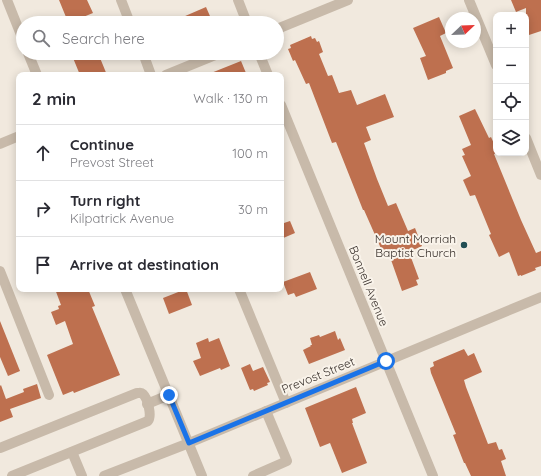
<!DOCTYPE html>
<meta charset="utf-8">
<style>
:root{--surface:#fff;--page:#f7f7f7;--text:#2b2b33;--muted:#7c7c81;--line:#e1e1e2}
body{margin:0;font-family:Quicksand,sans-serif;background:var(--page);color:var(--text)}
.controls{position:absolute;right:12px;top:12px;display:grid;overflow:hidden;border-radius:8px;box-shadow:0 2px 10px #0003}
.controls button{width:36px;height:36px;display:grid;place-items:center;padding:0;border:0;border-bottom:1px solid var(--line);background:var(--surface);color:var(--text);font:20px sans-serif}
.compass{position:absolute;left:445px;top:12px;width:36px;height:36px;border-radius:50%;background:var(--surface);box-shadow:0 2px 10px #0003;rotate:67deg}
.stop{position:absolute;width:12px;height:12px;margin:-9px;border:3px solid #1a73e8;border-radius:50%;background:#fff}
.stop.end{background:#1a73e8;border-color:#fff;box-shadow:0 1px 4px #0008}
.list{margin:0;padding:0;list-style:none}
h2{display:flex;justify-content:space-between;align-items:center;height:52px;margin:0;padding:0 16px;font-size:17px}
h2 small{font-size:13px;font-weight:400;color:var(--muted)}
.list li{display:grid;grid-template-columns:26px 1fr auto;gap:12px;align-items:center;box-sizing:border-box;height:56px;padding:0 16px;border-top:1px solid var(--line)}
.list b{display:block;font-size:15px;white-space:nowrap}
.list p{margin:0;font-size:13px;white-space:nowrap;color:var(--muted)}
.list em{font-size:13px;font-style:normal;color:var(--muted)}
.icon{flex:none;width:22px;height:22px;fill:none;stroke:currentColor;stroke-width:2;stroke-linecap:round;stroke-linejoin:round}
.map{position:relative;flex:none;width:541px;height:476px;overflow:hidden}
.search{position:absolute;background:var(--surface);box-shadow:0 2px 10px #0003;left:16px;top:16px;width:268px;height:44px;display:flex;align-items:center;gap:10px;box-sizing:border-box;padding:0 14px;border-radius:22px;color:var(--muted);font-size:15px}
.panel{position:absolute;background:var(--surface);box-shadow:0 2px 10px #0003;left:16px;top:72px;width:268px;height:220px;border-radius:8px}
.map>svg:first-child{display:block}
.building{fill:#be704f}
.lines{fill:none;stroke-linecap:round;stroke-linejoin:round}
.minor{stroke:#c8baaa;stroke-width:10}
.route{stroke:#1a73e8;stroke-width:5}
.poi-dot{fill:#224f55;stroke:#f9f3ea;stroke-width:1.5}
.labels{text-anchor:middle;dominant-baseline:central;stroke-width:4;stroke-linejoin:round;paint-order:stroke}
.poi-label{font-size:12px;fill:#362e29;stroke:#f9f3ea;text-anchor:end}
.street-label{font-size:12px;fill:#362e29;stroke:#f9f3ea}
</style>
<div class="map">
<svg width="541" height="476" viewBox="0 0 541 476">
<rect width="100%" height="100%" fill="#f1e9de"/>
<!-- building -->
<g class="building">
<path d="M59,0H87L93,13L71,22V21L68,22Z"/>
<path d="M511,0H541V31L526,36V8L516,12Z"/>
<path d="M206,7L213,23H169Z"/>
<path d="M439,17L446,33L440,36L453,68L446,71V73L428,80L420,58L426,56L413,28Z"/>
<path d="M311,36L312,39L315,38L317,42L319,41L323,52L319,54L328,76L332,75L339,93L351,90L357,105L385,94L394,117L366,127L371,140L364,143L377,179L388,206L396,203L408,231L415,228L422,246L409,252L419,279L416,280L418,285L402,291L390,257L388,258L386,252L383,253L364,210H363L336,142L332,143L309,83L306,84L295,60L293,61L288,49L291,48L290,45Z"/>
<path d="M71,53H98L107,75H80Z"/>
<path d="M241,61L246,73L239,75H206Z"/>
<path d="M475,109L489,138L491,137L496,148L497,153L494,154L521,220L536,253L541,251V266L535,268L536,270L521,276V275L518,276L509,252L499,257L489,235L491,234L475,195L470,196L463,180L471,176L462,156L465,155L462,149L471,145L459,116Z"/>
<path d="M290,221L295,233L281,239V224Z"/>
<path d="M310,272L317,289L296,297L294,293L288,295L283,282Z"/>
<path d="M55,289H88L95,306L92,307L120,375L74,393L73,391L63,395L47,355L73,344L65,321L56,325L51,312L59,309L58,306L61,305Z"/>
<path d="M186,289L192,305L169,314L163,298Z"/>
<path d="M0,321L20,371L8,376L0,357Z"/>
<path d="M335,331L338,340L340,338L345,350L309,364L303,350L311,346L310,345H312L310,338L319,335L320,337Z"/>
<path d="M208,338L209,342L219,338L230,366L221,370L220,368L200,376L193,361L201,358L196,343Z"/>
<path d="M464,349L468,356L474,353L482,372L464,380L466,387L488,444L496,442L499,450L502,449L506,459L501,461L506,476H471L465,463H464L453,435L456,434L431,373L430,368L434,366L433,362Z"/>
<path d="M250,364L253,371L263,367L270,382L267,383L268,385L254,391L253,389L250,390L241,368Z"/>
<path d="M37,384L41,398L10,409L13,417L0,422V386L1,385L6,399L24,392L23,389Z"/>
<path d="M356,387L366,413L352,419L353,423H352L367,463L342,473L330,443L320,447L305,408Z"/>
</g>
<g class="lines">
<!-- minor -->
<g class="minor">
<path d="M7,0L23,40"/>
<path d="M121,0L130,23"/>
<path d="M238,0L247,23"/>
<path d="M469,0L496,65"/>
<path d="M277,29L348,0"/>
<path d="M28,53L37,75"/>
<path d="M143,53L151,75"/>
<path d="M259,53L268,75"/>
<path d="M166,75L220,53"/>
<path d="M281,105L433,476"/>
<path d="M526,138L541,175"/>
<path d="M0,144L19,136"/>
<path d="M0,271L49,395"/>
<path d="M125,289L202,476"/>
<path d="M239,289L286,403"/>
<path d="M147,404L169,395"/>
<path d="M0,448L137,393C140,393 141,392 143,394C148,399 152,416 148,421L12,476"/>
<path d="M72,452L82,476"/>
<path d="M104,476L189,443L541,297"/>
<path d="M253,476L287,461L266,411"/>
</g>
</g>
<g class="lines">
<!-- route -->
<path class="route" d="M169,395L189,443L386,361"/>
</g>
<!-- markers -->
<circle class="poi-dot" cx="464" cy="245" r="4"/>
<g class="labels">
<!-- poi labels -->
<g class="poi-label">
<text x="456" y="238">Mount Morriah<tspan x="456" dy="14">Baptist Church</tspan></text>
</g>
<!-- street labels -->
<g class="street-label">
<text transform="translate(369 286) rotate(68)">Bonnell Avenue</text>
<text transform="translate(318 375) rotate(-22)">Prevost Street</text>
</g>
</g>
</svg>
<div class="controls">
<button>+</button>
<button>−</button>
<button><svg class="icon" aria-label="locate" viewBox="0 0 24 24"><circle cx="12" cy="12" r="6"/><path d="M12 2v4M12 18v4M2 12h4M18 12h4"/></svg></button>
<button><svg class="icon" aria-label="layers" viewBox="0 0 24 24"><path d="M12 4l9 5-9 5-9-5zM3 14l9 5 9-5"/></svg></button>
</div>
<svg class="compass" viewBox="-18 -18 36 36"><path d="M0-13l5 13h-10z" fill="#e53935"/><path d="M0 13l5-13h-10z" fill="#7c7c81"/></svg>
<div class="stop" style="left:386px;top:361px"></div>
<div class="stop end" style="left:169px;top:395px"></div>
<div class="search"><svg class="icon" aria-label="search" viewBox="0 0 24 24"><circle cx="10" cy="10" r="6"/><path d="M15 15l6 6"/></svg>Search here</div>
<section class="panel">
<h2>2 min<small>Walk · 130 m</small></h2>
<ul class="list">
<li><svg class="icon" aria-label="ahead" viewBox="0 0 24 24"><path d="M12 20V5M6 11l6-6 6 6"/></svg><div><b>Continue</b><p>Prevost Street</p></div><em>100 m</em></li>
<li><svg class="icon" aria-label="right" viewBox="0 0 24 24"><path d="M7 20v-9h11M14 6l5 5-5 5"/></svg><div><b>Turn right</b><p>Kilpatrick Avenue</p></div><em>30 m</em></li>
<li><svg class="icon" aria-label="arrive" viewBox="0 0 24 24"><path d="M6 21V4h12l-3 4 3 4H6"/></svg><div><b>Arrive at destination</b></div></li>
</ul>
</section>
</div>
